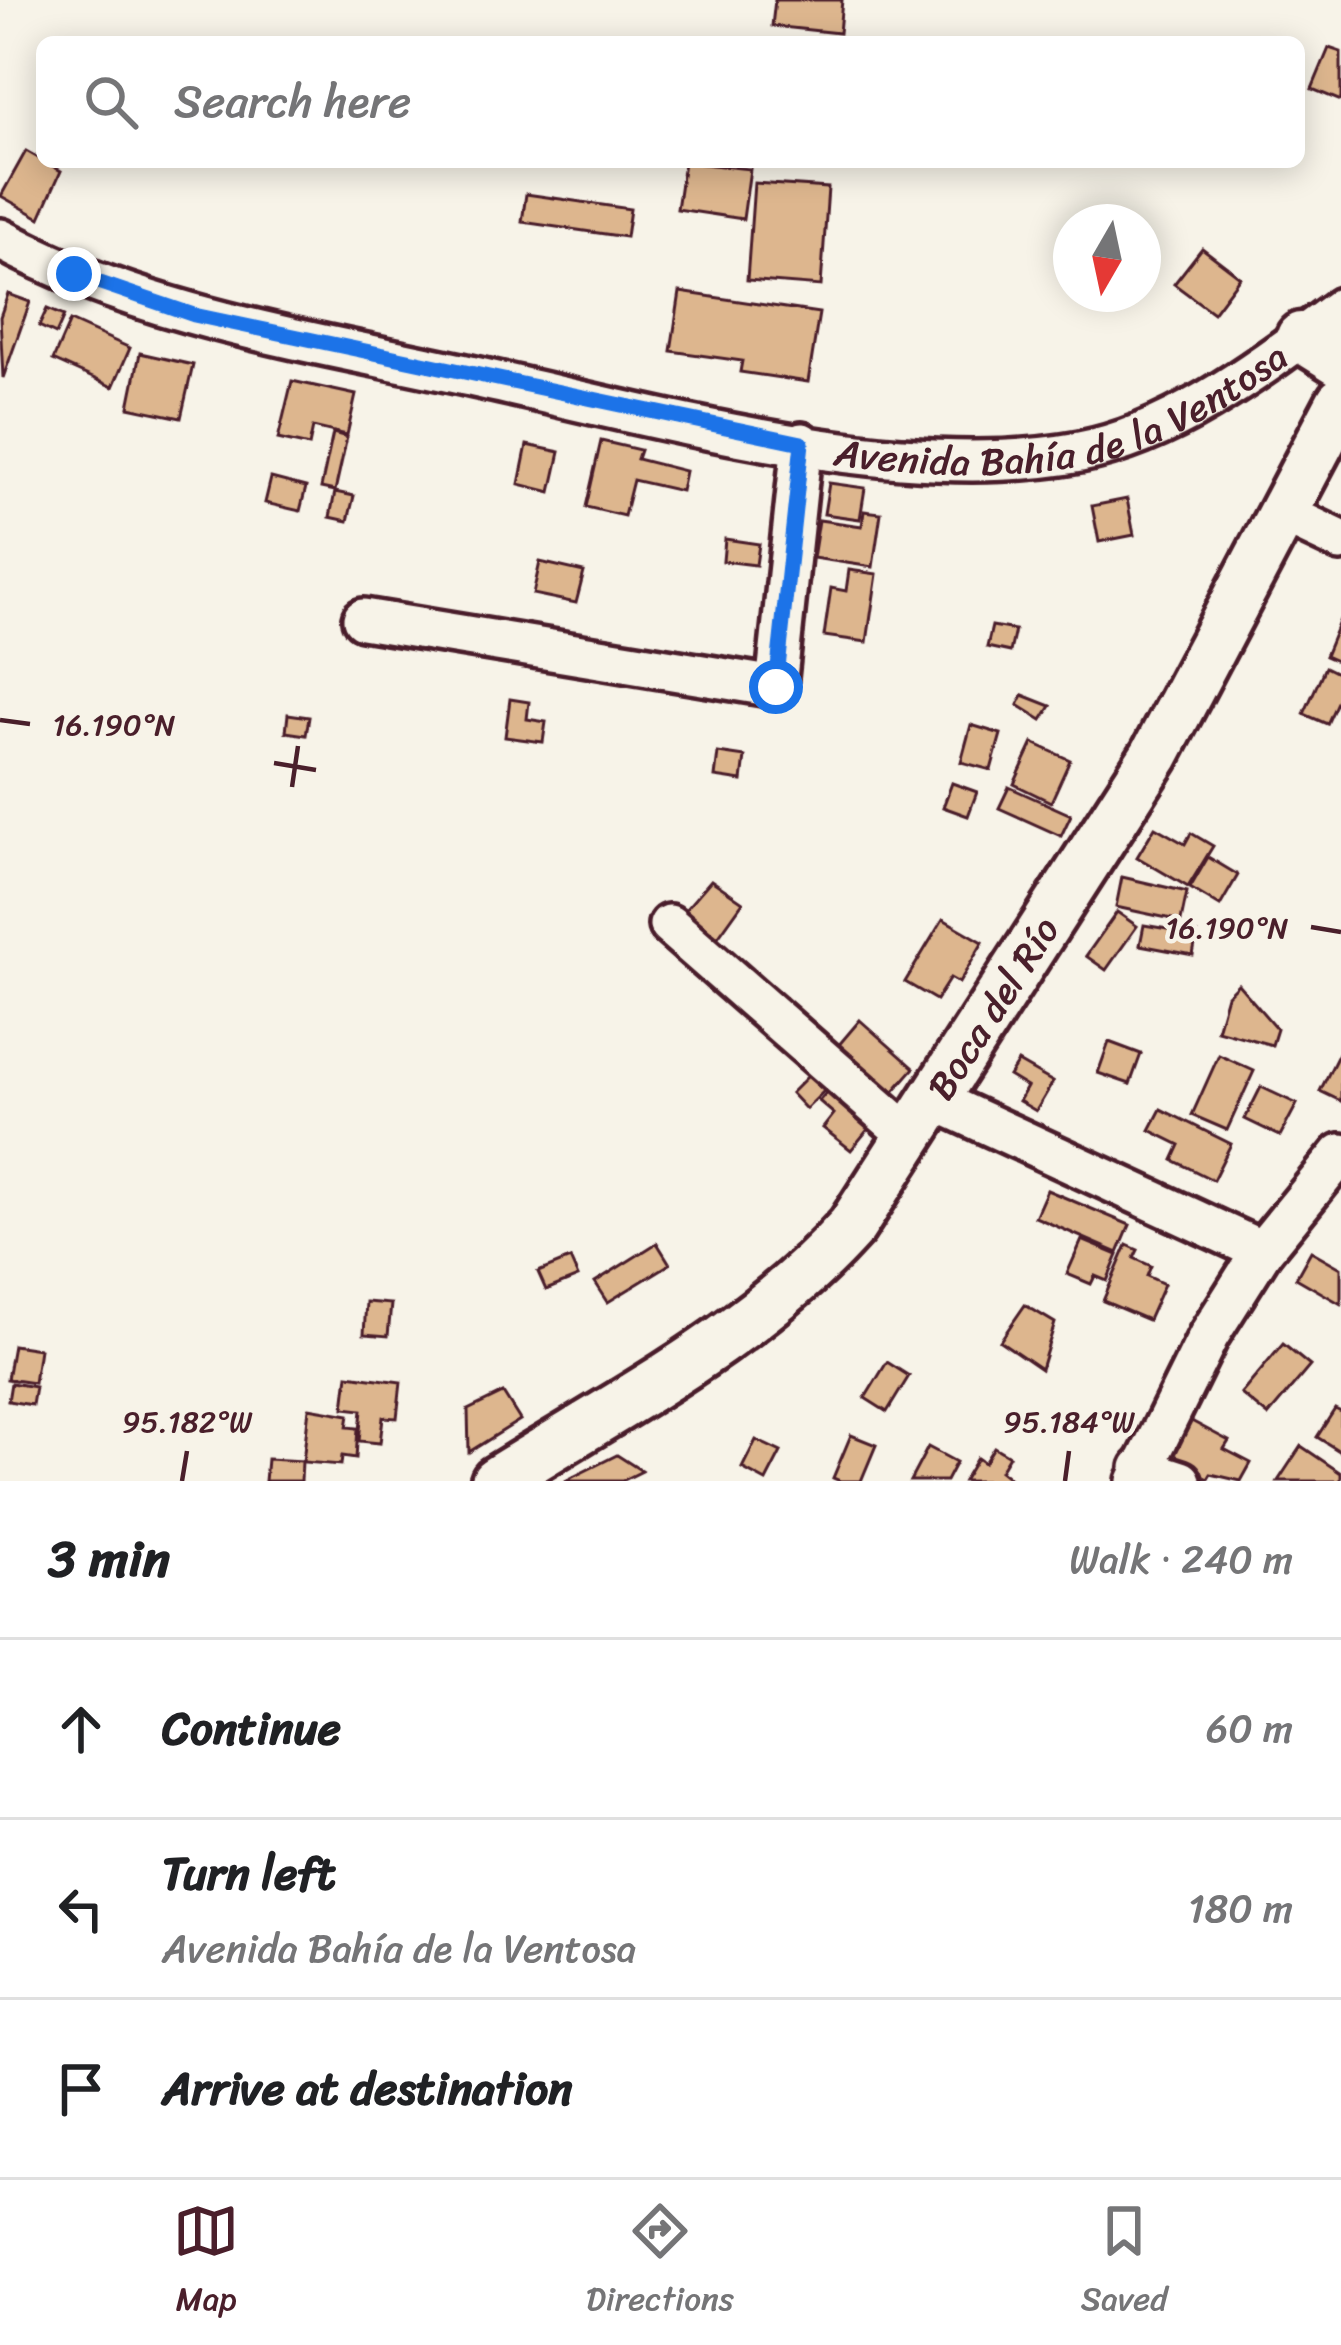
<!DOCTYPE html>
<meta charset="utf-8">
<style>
:root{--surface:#fff;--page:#f6f6f6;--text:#202124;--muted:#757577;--line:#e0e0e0;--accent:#4a1f2b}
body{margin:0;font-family:Sriracha,sans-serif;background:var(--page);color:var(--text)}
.compass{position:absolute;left:1053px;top:204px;width:108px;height:108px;border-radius:50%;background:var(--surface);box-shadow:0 6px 30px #0003;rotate:189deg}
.stop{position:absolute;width:36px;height:36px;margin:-27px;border:9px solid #1a73e8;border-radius:50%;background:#fff}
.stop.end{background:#1a73e8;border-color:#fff;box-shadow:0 3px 12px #0008}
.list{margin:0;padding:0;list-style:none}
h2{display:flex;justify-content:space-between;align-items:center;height:156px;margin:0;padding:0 48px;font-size:51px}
h2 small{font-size:39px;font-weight:400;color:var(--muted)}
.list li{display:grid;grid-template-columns:78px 1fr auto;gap:36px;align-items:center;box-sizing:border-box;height:180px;padding:0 48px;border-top:3px solid var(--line)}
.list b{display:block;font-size:45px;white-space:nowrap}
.list p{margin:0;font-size:39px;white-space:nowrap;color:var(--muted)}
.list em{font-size:39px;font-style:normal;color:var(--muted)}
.icon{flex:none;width:66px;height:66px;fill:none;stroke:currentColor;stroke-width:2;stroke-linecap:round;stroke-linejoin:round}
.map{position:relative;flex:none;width:1341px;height:1481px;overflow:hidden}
.search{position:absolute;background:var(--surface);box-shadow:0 6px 30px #0003;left:36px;right:36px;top:36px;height:132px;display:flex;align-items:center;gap:30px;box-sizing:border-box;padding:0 42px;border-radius:18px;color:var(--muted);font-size:45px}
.sheet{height:696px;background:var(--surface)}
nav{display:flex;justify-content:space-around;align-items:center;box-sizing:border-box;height:168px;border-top:3px solid var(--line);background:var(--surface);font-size:33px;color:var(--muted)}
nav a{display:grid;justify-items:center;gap:6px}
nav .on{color:var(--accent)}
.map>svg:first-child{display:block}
.building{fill:#ddb68e;stroke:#4a1f2b;stroke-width:3}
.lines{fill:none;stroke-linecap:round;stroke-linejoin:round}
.minor-casing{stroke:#4a1f2b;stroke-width:48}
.major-casing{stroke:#4a1f2b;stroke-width:57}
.minor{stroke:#f7f3e8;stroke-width:39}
.major{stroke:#f7f3e8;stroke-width:48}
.route{stroke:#1a73e8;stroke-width:15}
.ticks{fill:none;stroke:#4a1f2b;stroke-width:4.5}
.labels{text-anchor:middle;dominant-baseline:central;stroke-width:9;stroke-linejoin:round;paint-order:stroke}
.street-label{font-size:39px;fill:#4a1f2b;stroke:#f7f3e8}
.ticks-label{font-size:30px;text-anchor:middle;fill:#4a1f2b;stroke:#f7f3e8;stroke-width:9;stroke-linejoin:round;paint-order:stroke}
</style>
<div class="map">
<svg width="1341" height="1481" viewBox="0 0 1341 1481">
<rect width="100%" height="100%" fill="#f7f3e8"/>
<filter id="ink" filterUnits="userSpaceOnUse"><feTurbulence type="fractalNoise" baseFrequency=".00833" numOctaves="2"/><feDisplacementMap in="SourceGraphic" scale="24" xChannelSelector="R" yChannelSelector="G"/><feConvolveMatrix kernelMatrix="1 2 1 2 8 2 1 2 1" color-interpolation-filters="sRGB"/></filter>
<g filter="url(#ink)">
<!-- building -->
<g class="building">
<path d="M775,0H842L839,33L772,26Z"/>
<path d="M1329,48L1341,52V101L1312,89Z"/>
<path d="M26,151L61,171L40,218L1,196Z"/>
<path d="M684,162L750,169L743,219L677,209Z"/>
<path d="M754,183L828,188L821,286L747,280Z"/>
<path d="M526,194L630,209L626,237L522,222Z"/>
<path d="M1202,248L1240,277L1213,313L1174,284Z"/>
<path d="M680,292L819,313L808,382L740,372L742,361L671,351Z"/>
<path d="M8,294L30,302L3,378L0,317Z"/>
<path d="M47,309L64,316L56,334L39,326Z"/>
<path d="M70,321L130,348L113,387L53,360Z"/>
<path d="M140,353L193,365L181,418L129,407Z"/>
<path d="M292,381L356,395L347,435L313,427L309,446L278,439Z"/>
<path d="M333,433L347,437L335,491L321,488Z"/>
<path d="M601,441L640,450L637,459L685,471L681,491L633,480L624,516L586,507Z"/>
<path d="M527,445L560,452L551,492L519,484Z"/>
<path d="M271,478L306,487L300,511L265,503Z"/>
<path d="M829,483L865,488L860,519L824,514Z"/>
<path d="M335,492L354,496L348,521L330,517Z"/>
<path d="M1127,499L1134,535L1099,542L1092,506Z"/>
<path d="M864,511L881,513L873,567L813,558L819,520L862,526Z"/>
<path d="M725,539L759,544L756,565L723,561Z"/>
<path d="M540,562L584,572L576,603L533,594Z"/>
<path d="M849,570L877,574L867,642L824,636L831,588L846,591Z"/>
<path d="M1341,617V663L1325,656Z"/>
<path d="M992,626L1015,630L1010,652L987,647Z"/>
<path d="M1325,667L1341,675V693L1327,724L1304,714Z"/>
<path d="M1023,695L1051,706L1042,720L1018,705Z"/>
<path d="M510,699L529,702L527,719L546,722L543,742L505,737Z"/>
<path d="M288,714L309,717L306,735L286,732Z"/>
<path d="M971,725L1001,734L991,770L961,762Z"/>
<path d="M1033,743L1070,760L1051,802L1014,784Z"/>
<path d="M718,753L745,757L742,781L715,777Z"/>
<path d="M952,783L977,792L968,816L943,807Z"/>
<path d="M1009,787L1071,815L1061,836L999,808Z"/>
<path d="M1155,827L1185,844L1191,833L1213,846L1188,887L1137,857Z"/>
<path d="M1208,857L1238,875L1220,906L1190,888Z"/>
<path d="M1122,877L1187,892L1181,921L1116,907Z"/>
<path d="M711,880L743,902L713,944L678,918Z"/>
<path d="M1117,912L1137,926L1106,970L1086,956Z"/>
<path d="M943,919L983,942L959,983L950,978L936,1000L905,982Z"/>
<path d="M1144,925L1197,934L1193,955L1140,945Z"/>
<path d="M1238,984L1277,1029L1272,1045L1217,1030L1227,995Z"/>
<path d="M860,1020L914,1068L885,1101L831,1054Z"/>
<path d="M1109,1042L1141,1054L1130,1084L1098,1073Z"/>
<path d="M1341,1049V1101L1320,1091Z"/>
<path d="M1219,1055L1254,1071L1227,1130L1192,1115Z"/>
<path d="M1018,1062L1053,1082L1036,1111L1019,1101L1027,1087L1009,1076Z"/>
<path d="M816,1068L832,1083L806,1109L791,1093Z"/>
<path d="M833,1085L875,1121L851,1150L823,1128L834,1114L819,1101Z"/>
<path d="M1261,1087L1297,1104L1280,1136L1245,1119Z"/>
<path d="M1161,1109L1231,1144L1213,1180L1173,1160L1180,1145L1150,1130Z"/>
<path d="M1047,1190L1130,1225L1118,1253L1035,1217Z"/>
<path d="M1082,1240L1118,1255L1107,1281L1095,1276L1091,1284L1067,1274Z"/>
<path d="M657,1243L670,1264L608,1302L595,1282Z"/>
<path d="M1127,1245L1138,1250L1134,1258L1151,1266L1147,1276L1164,1284L1148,1320L1103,1301Z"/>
<path d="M1311,1251L1341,1268V1304L1296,1278Z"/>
<path d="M570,1259L578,1277L546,1290L538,1272Z"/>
<path d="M366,1302L391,1304L388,1336L364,1334Z"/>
<path d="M1025,1305L1055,1323L1041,1369L1000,1341Z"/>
<path d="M1283,1344L1310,1366L1268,1416L1241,1394Z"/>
<path d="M13,1345L39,1349L34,1383L7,1379Z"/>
<path d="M887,1362L909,1376L887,1412L865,1398Z"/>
<path d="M348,1375L401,1382L397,1418L383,1417L380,1443L359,1441L362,1410L344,1408Z"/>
<path d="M11,1383L35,1387L32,1405L8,1401Z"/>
<path d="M503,1393L520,1420L469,1452L468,1410Z"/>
<path d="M309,1408L349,1415L347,1427L358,1428L356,1458L342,1456L341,1465L303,1462Z"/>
<path d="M1335,1409L1341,1412V1452L1317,1437Z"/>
<path d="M1182,1416L1229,1441L1224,1449L1251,1463L1241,1481L1211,1474L1208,1479L1162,1455Z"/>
<path d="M851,1435L876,1445L861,1481H840L833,1478Z"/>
<path d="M756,1440L781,1452L766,1481L742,1468Z"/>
<path d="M1301,1446L1341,1473V1481H1278Z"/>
<path d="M928,1447L956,1462L946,1481H910Z"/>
<path d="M994,1447L1009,1456L1000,1471L1013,1481H963L977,1458L984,1463Z"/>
<path d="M617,1455L642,1471L622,1481H565Z"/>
<path d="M267,1459L302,1461L301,1481H265Z"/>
</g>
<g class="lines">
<!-- minor casing -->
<g class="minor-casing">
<g id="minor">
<path id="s1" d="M0,239C145,317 312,341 470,376C653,416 896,486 1080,452C1176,434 1265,364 1341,308"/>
<path d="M1286,515L1341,541"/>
<path d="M363,619L776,687L802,443"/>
<path d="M669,925L912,1138"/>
<path d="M937,1101L1262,1251"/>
<path d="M1141,1468L1181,1481"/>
<path d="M1137,1481L1209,1335L1262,1251L1341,1154"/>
</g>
</g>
<!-- major casing -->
<g class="major-casing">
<g id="major">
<path d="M1301,337L1341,362"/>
<path id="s2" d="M496,1481C619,1404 755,1335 852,1226L1155,755L1341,402"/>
</g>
</g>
<!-- minor -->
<use href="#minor" class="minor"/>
<!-- major -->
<use href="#major" class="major"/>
</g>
</g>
<g class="lines" filter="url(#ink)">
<!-- route -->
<path class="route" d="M74,274L194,315L802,443L776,687"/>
</g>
<!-- ticks -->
<path class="ticks" d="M0,720L30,724M274,763L316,770M292,787L298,746M1311,927L1341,932M182,1481L187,1451M1065,1481L1069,1451"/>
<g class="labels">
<!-- street labels -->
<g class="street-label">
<text stroke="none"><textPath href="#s1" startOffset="1101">Avenida Bahía de la Ventosa</textPath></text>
<text stroke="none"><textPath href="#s2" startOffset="699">Boca del Río</textPath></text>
</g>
</g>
<g class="ticks-label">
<text x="114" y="735">16.190°N</text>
<text x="1227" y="938">16.190°N</text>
<text x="187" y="1432">95.182°W</text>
<text x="1069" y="1432">95.184°W</text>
</g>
</svg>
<svg class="compass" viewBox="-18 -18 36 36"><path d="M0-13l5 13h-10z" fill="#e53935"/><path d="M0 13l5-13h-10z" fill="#757577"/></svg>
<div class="stop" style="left:776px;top:687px"></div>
<div class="stop end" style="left:74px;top:274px"></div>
<div class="search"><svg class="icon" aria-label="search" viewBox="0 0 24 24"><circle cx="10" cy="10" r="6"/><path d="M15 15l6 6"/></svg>Search here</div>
</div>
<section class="sheet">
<h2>3 min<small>Walk · 240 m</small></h2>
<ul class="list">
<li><svg class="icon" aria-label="ahead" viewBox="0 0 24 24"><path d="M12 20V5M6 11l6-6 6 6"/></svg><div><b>Continue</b></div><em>60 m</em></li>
<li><svg class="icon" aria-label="left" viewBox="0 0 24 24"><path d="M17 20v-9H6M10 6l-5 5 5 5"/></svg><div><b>Turn left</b><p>Avenida Bahía de la Ventosa</p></div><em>180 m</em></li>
<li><svg class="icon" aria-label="arrive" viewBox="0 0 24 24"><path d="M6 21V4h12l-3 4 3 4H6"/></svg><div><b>Arrive at destination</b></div></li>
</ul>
</section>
<nav>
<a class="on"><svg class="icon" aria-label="map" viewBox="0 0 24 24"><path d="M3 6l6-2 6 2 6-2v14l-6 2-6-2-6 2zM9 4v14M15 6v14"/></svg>Map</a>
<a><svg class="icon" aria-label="directions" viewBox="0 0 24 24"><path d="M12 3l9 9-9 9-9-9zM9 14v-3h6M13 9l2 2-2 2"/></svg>Directions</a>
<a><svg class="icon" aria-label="saved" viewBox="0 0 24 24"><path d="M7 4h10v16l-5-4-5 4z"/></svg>Saved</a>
</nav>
